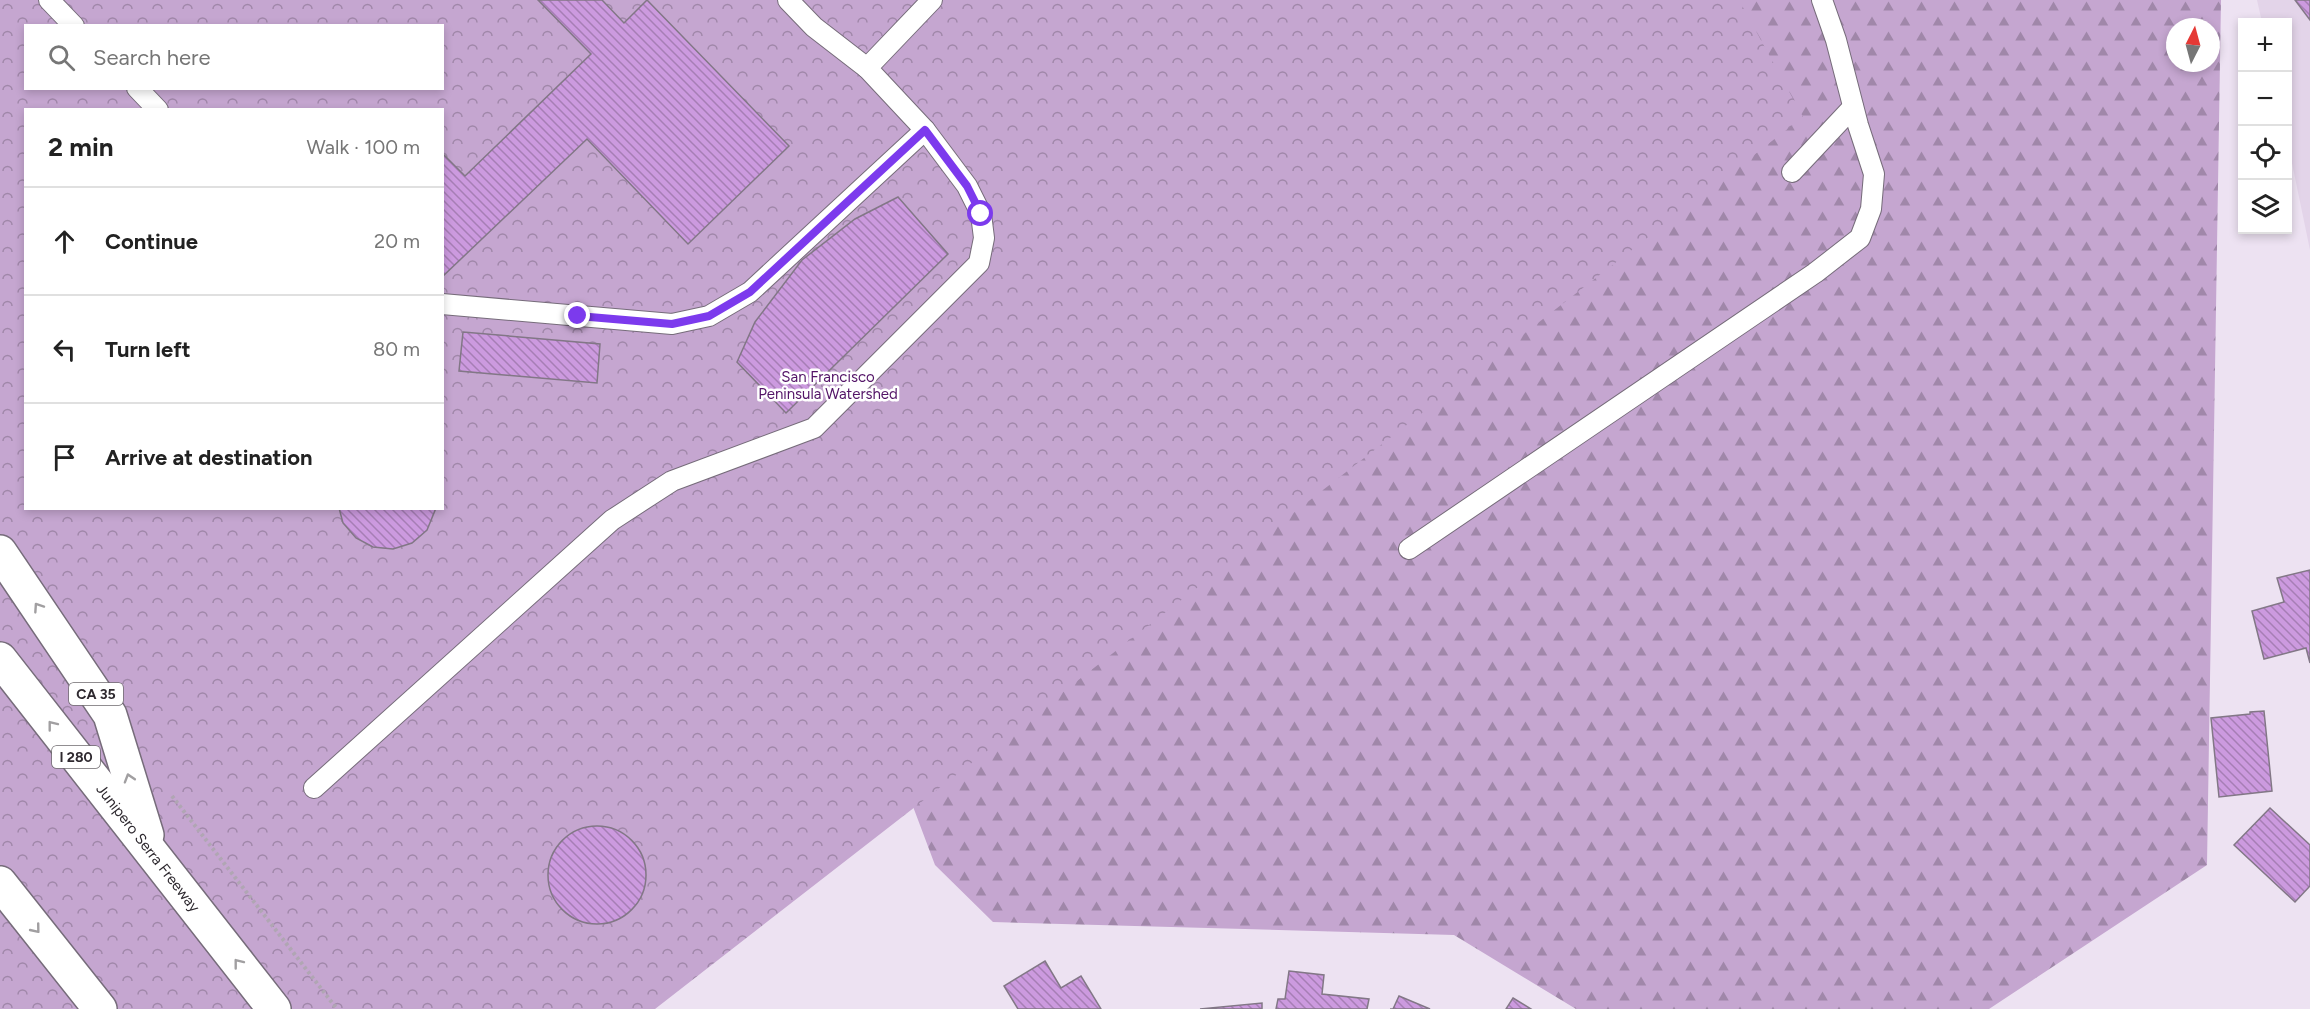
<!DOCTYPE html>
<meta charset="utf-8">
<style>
:root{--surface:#fff;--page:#f6f6f6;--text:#222;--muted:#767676;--line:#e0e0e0}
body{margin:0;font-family:Figtree,sans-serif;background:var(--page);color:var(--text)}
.controls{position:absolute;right:18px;top:18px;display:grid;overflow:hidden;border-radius:0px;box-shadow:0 3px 9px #0003}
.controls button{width:54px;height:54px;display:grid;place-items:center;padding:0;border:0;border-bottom:2px solid var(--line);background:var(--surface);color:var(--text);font:30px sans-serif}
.compass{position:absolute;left:2166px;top:18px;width:54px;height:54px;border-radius:50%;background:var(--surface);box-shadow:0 3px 9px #0003;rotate:6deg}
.stop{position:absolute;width:18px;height:18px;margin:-14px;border:4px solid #7c3aed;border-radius:50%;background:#fff}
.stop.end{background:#7c3aed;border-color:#fff;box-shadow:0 2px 6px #0008}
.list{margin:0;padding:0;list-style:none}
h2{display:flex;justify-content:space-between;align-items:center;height:78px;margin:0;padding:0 24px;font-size:26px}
h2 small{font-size:20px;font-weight:400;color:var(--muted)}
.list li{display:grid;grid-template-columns:39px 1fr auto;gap:18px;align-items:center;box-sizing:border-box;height:108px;padding:0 24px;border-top:2px solid var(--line)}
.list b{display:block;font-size:22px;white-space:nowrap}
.list em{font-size:20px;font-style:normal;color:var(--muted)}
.icon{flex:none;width:33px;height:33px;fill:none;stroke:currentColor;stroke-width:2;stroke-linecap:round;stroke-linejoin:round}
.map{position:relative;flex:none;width:2310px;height:1009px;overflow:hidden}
.search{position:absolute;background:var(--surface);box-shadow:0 3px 9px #0003;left:24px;top:24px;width:420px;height:66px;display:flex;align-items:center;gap:15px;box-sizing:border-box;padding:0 21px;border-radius:0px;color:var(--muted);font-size:22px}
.panel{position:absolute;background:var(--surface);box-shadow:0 3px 9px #0003;left:24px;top:108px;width:420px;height:402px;border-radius:0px}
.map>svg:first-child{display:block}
.built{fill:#e3d4e9}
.forest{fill:url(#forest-firs);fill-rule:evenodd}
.park{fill:url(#park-crowns);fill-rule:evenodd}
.building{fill:url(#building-back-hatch);stroke:#827786;stroke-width:1.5}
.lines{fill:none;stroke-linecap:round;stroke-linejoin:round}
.lane-casing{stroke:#766c7a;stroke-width:22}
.highway-casing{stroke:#766c7a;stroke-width:36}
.path{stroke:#b0a6b3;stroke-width:4;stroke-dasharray:3 3;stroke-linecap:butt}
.lane{stroke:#fff;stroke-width:20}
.highway{stroke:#fff;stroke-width:33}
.oneway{stroke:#a19fa1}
.route{stroke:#7c3aed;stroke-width:8}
.labels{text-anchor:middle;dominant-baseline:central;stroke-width:5;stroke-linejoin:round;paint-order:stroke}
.shield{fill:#fff;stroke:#6d696d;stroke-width:1.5}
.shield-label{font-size:14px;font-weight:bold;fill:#2e292f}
.park-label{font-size:15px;fill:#531467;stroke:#fff}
.street-label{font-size:15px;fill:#2e292f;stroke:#fff}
</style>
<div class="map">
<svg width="2310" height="1009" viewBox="0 0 2310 1009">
<defs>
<pattern id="forest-firs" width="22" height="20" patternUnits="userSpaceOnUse" patternTransform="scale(1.5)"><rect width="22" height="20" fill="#c5a6d0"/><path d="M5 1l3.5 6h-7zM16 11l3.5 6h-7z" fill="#a087a9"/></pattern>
<pattern id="park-crowns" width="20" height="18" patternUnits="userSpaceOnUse" patternTransform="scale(1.5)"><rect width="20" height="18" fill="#c5a6d0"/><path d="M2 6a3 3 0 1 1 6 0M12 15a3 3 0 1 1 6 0" fill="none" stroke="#a087a9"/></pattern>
<pattern id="building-back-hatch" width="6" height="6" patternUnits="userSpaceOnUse" patternTransform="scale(1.5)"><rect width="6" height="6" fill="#cc9adf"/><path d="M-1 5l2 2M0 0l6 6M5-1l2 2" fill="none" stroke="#a67eb5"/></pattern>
</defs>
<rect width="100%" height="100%" fill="#ede2f2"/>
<!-- built -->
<path class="built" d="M2257,0H2310V250L2288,144V22H2262Z"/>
<!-- forest -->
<path class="forest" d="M1513,0H2221L2207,865L1989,1009H1576L1454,935L993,922L935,865L824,570ZM2175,27H2211V63H2175Z"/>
<!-- park -->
<path class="park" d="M0,0H1739L1803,117L655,1009H0ZM26,26H442V88H26ZM26,110H442V508H26Z"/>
<!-- building -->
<g class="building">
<path d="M538,0H602L624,23L647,0L789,146L688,244L587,139L442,277V153L465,176L591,54Z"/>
<path d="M2295,0H2310V20Z"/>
<path d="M898,197L948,254L786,413L737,362L755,322L802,260L855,219Z"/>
<path d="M463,332L600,344L597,383L459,371Z"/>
<path d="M339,508H436L427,530L412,543L393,549L373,547L356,538L343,523Z"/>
<path d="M2310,570V663L2306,648L2264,659L2252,611L2284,602L2277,578Z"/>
<path d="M2264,711L2272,791L2219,797L2211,718L2250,714V712Z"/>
<path d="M2270,808L2310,845V886L2295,902L2234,845Z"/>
<circle cx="597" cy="875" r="49"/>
<path d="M1045,961L1061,988L1081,976L1101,1009H1018L1004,986Z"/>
<path d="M1289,971L1324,975L1322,994L1369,999L1367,1009H1276L1278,999H1285Z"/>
<path d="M1399,996L1430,1009H1390H1393Z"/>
<path d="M1513,998L1531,1009H1506Z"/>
<path d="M1262,1003V1009H1200Z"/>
</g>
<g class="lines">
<!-- lane casing -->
<g class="lane-casing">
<g id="lane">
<path d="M49,0L74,26"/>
<path d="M788,0L814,27L867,68"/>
<path d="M137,88L158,110"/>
<path d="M1792,172L1853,107"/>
<path d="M442,304L672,324L709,316L750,292L925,130"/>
<path d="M1409,549L1815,273L1860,238L1871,209L1874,174L1858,125L1836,40L1822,0"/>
<path d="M314,788L612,520L672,481L814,428L979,263L984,238L981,214L967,186L925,130L867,68L932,0"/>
</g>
</g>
<!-- highway casing -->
<g class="highway-casing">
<g id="highway">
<path d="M0,552L110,715L147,835"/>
<path d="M0,659L274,1009"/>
<path d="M0,883L100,1009"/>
</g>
</g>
<!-- path -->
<path class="path" d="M172,796L337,1009"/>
<!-- lane -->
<use href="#lane" class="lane"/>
<!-- highway -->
<use href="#highway" class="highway"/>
</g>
<!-- one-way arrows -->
<defs><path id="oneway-chevron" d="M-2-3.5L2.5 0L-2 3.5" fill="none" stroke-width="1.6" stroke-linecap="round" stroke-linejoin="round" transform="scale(1.5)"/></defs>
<g class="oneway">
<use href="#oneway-chevron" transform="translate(38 607) rotate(-124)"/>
<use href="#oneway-chevron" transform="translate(52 725) rotate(-128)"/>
<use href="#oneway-chevron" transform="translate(129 778) rotate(-107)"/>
<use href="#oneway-chevron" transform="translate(36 929) rotate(51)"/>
<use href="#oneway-chevron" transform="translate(238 963) rotate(-128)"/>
</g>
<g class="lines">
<!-- route -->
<path class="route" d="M578,316L672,324L709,316L750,292L925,130L967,186L981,214"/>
</g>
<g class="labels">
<!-- shield labels -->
<g class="shield">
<rect x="69" y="683" width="54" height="22" rx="4.5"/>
<rect x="52" y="746" width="48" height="22" rx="4.5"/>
</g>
<g class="shield-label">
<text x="96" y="694">CA 35</text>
<text x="76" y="757">I 280</text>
</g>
<!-- park labels -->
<g class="park-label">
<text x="828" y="377">San Francisco<tspan x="828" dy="17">Peninsula Watershed</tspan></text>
</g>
<!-- street labels -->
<g class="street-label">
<text transform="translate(148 848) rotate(52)">Junipero Serra Freeway</text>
</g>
</g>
</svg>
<div class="controls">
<button>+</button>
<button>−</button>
<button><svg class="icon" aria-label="locate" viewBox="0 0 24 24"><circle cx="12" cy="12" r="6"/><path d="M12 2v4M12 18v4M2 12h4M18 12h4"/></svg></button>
<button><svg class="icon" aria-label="layers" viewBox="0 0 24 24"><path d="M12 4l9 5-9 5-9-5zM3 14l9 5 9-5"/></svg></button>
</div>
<svg class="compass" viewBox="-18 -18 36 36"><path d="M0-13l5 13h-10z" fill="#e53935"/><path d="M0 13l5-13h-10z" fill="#767676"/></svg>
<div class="stop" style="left:981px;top:214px"></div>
<div class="stop end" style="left:578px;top:316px"></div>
<div class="search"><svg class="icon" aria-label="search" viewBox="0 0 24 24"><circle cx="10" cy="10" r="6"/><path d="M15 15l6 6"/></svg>Search here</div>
<section class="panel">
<h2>2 min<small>Walk · 100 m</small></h2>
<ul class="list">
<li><svg class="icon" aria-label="ahead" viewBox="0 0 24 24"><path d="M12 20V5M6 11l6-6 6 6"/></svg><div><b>Continue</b></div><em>20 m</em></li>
<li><svg class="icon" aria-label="left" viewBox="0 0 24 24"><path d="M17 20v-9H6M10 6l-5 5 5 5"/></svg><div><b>Turn left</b></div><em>80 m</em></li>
<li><svg class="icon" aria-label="arrive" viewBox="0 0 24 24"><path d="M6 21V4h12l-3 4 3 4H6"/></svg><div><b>Arrive at destination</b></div></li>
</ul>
</section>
</div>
